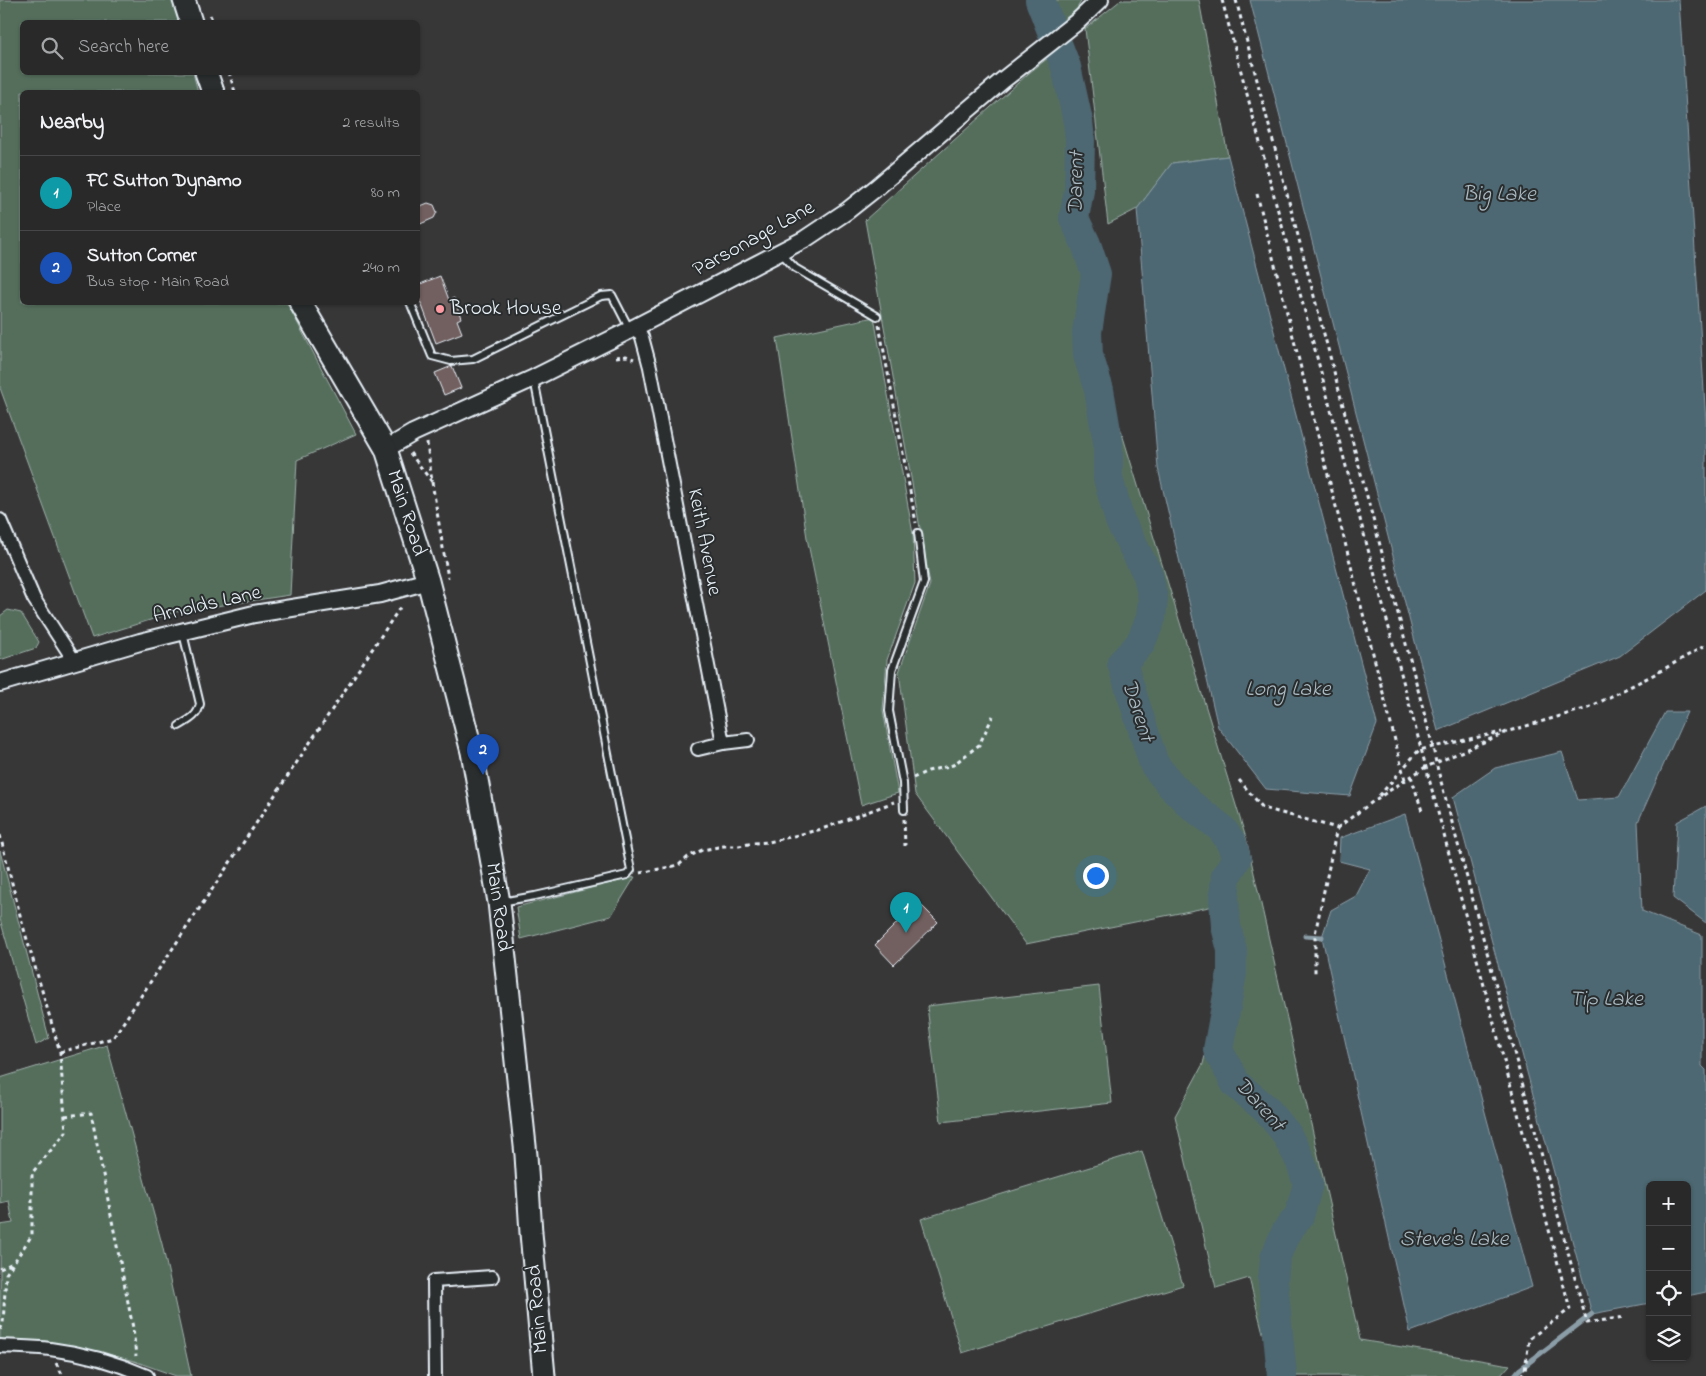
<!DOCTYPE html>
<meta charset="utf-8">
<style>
:root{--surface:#2a292a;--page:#323132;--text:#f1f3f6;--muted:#a5a6a8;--line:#464547;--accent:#ff9aa2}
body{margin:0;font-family:"Indie Flower",sans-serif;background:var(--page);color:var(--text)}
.controls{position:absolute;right:15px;bottom:15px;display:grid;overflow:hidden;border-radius:8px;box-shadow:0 1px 4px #0004}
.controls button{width:45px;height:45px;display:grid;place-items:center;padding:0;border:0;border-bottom:1px solid var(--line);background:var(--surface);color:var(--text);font:25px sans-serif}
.you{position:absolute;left:1095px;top:875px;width:18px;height:18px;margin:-12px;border:4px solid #fff;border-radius:50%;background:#1a73e8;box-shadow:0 0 0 8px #1a73e833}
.badge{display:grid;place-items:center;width:32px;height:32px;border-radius:50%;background:var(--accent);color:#fff;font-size:16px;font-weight:700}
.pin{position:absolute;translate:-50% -41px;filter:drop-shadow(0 1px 2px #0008)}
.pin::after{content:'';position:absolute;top:26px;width:18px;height:15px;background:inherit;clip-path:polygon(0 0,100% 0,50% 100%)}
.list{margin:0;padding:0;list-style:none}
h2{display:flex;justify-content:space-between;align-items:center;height:65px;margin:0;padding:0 20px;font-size:21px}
h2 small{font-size:16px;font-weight:400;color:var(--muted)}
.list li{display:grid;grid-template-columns:32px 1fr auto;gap:15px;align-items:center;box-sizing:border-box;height:75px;padding:0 20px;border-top:1px solid var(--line)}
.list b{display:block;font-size:19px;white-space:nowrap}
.list p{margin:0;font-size:16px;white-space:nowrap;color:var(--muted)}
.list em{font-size:16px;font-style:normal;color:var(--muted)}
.icon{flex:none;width:28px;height:28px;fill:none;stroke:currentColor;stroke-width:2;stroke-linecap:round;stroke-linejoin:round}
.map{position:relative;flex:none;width:1706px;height:1376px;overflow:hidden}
.search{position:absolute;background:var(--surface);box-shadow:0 1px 4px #0004;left:20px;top:20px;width:400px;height:55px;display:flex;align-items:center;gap:12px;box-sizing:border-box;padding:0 18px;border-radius:8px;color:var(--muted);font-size:19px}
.panel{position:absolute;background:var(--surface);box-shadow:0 1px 4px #0004;left:20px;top:90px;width:400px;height:215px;border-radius:8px}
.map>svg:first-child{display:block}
.green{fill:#556e5c;stroke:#9eb0aa}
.water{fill:#4d6772;stroke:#8b9ea8}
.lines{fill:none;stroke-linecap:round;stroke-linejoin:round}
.stream{stroke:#8b9ea8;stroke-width:5}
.river{stroke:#4d6772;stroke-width:30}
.building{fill:#725f5f;stroke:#e8f1f8}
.service-casing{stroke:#e8f1f8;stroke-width:10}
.minor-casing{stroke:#e8f1f8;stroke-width:16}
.tertiary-casing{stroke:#e8f1f8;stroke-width:20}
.primary-casing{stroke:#e8f1f8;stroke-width:25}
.path{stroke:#e8f1f8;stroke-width:3;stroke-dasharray:4 4;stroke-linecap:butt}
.service{stroke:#2a2d2e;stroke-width:6}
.minor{stroke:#2a2d2e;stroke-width:12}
.tertiary{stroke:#2a2d2e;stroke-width:16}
.primary{stroke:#2a2d2e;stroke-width:21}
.poi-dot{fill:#ff9aa2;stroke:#2a2d2e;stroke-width:2}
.labels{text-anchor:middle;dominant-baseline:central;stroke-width:4;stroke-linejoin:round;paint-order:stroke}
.street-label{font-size:21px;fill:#e8f1f8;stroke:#2a2d2e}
.poi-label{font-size:21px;fill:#e8f1f8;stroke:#2a2d2e;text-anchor:start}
.water-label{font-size:22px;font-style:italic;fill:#aabac2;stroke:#2a2d2e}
</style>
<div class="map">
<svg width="1706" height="1376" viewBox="0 0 1706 1376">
<rect width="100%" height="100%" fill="#383738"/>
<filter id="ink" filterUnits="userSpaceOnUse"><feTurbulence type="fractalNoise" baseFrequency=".02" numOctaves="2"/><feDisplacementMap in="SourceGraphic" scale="10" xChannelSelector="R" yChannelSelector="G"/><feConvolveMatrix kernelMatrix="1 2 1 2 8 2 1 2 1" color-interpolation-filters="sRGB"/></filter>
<g filter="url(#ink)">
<!-- green -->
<g class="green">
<path d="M0,0H172L179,22H22V72L193,73L198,92H22V302L287,303L356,434L297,460L290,595L176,612L92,638L0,388Z"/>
<path d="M1050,0H1082L1076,10L1058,24Z"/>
<path d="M1121,0H1199L1228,156L1172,163L1137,209L1108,224L1085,29Z"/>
<path d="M1053,54L1073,130L1069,220L1089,275L1083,353L1104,452L1116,414L1246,838L1360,1340L1510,1365L1500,1376H1274L1249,1278L1216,1288L1175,1116L1203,1064L1226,967L1219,905L1026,944L915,794L899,672L930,584L865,220L1029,73Z"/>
<path d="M874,317L913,534L915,583L887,660L883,710L898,793L861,805L807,538L777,338Z"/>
<path d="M8,610L21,613L39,642L36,648L0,660V616Z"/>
<path d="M0,851L49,1038L36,1045L0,919Z"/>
<path d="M635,877L611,916L521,939L516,907Z"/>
<path d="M1099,986L1112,1103L941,1122L927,1006Z"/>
<path d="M107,1045L162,1244L191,1376H176L134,1361L72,1345L0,1340V1225L13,1223L9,1201L0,1203V1078Z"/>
<path d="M1142,1151L1183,1285L962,1353L921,1219Z"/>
</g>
<!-- water -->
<g class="water">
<path d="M1250,0H1679L1706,422V590L1620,656L1438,731Z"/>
<path d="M1228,156L1377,724L1350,796L1266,789L1218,727L1158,468L1137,209L1172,163Z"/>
<path d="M1665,712H1687L1638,822L1642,911L1702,935V1066L1706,1070V1292L1687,1296V1185H1650V1303L1592,1314L1453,797L1495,768L1562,752L1578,800L1619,797Z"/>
<path d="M1706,806V923L1673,898L1677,822Z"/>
<path d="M1405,814L1532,1287L1410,1332L1322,937L1331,910L1356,896L1370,869L1339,861L1340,838Z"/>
</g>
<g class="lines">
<!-- stream -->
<g class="stream">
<path d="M1305,936L1322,937"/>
<path d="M1514,1376L1519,1370L1592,1314"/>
</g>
<!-- river -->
<path class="river" d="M1040,0L1066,67L1078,121L1080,140L1079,190L1074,218L1086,244L1096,274L1087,332L1088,355L1099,390L1108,442V478L1120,521L1148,575L1153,599L1151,618L1140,644L1122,663L1154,764L1171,785L1190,804L1221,828L1232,843L1236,859L1226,876L1224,899L1226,926L1232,950V973L1218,1050L1236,1084L1266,1109L1286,1133L1300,1160L1308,1184L1299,1216L1286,1232L1275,1258L1273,1281L1282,1376"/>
</g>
<!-- building -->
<g class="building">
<path d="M428,203L434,205L437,212L434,218L418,225V207Z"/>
<path d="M440,276L449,300L454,298L461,318L457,320L462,333L436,343L418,295V285Z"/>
<path d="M452,366L461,388L444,395L435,373Z"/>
<path d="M918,902L938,922L894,965L875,945Z"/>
</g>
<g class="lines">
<!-- service casing -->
<g class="service-casing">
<g id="service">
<path d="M781,253L795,268L877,316"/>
<path d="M410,302L432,356L451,361L473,359L601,296L612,295L629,328"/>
<path d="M179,726C189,720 198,716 200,704L183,633"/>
<path d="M904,810L903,783L889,711L892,670L924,582L918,533"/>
<path d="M501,902L535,896L627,875L631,870L534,379"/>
</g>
</g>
<!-- minor casing -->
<g class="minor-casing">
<g id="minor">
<path d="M636,326L642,337L650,367L723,743L748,740"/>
<path d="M0,520L34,599L75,662"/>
<path d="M698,749L723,743"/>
<path d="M0,1346C17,1347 34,1347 50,1349C82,1353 117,1363 147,1376"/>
<path d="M435,1376L434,1281L492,1277"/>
</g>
</g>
<!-- tertiary casing -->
<g class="tertiary-casing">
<g id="tertiary">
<path d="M386,449L413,433L534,378L630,330L805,239L847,211L876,188L1003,80L1078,21L1100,0"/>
<path d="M0,683L140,642L254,614L380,594L428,581"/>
</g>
</g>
<!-- primary casing -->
<g class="primary-casing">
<g id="primary">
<path d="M184,0L191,22"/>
<path d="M206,72L213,92"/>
<path d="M300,302L386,449L428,581L472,752L499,902L526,1155L531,1233L544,1376"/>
</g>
</g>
<!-- path -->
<g class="path">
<path d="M1222,0L1570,1309L1529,1339L1525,1371L1520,1376"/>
<path d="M1236,0C1301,249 1368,498 1433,747L1436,763L1587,1323L1624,1317"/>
<path d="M210,15L213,22"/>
<path d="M229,72L235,92"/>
<path d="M1257,194L1405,780"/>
<path d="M879,325L916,523"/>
<path d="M616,357L626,356L634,359"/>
<path d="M410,453L432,482L427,443"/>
<path d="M432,482L448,578"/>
<path d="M1411,776L1422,811"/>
<path d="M913,778L928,771L953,765L979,745L993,716"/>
<path d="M1239,780L1263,808L1337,828L1315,934V976"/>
<path d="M1379,796L1419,750L1502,732"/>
<path d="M904,819L905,846"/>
<path d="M1337,828L1375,800L1424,768L1509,731L1588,708L1657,673L1706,645"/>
<path d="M0,835L21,919L60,1052L66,1132L32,1173V1235L6,1274L3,1324L0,1330"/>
<path d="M640,873L679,865L688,857L702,850L724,846H739L753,843L769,842L822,829L894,802"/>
<path d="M60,1052L113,1038L401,606"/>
<path d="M65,1116L91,1113L133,1328L136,1356"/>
<path d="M0,1269L13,1263"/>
<path d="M56,1363L63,1376"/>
</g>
<!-- service -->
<use href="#service" class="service"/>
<!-- minor -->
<use href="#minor" class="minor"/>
<!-- tertiary -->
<use href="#tertiary" class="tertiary"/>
<!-- primary -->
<use href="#primary" class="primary"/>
</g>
</g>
<!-- markers -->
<circle class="poi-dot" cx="440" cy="309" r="5"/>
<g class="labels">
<!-- street labels -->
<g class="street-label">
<text transform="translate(754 239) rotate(-29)">Parsonage Lane</text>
<text transform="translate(406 513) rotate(72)">Main Road</text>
<text transform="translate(704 542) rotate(79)">Keith Avenue</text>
<text transform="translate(207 605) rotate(-13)">Arnolds Lane</text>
<text transform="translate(498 907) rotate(82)">Main Road</text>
<text transform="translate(538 1309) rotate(-95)">Main Road</text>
</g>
<!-- poi labels -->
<g class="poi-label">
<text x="450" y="309">Brook House</text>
</g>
<!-- water labels -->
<g class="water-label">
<text transform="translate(1077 183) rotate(-89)">Darent</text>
<text x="1499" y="195">Big Lake</text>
<text x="1288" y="690">Long Lake</text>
<text transform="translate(1137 711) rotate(72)">Darent</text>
<text x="1606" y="1000">Tip Lake</text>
<text transform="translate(1259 1105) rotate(48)">Darent</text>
<text x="1454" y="1240">Steve's Lake</text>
</g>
</g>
</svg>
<div class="controls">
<button>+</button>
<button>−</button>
<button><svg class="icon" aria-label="locate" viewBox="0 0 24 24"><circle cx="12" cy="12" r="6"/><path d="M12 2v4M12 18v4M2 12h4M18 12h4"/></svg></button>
<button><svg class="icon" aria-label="layers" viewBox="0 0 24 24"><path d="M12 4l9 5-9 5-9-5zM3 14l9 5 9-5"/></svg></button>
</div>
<div class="you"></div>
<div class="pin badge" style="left:906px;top:933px;background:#0f9aa8">1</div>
<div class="pin badge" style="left:483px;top:775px;background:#1a4fb4">2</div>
<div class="search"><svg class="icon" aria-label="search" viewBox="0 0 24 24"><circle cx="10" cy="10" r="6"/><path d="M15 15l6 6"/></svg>Search here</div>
<section class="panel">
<h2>Nearby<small>2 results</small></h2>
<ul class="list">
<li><span class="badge" style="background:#0f9aa8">1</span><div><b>FC Sutton Dynamo</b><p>Place</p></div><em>80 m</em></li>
<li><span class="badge" style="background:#1a4fb4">2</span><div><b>Sutton Corner</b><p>Bus stop · Main Road</p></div><em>240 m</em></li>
</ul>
</section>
</div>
